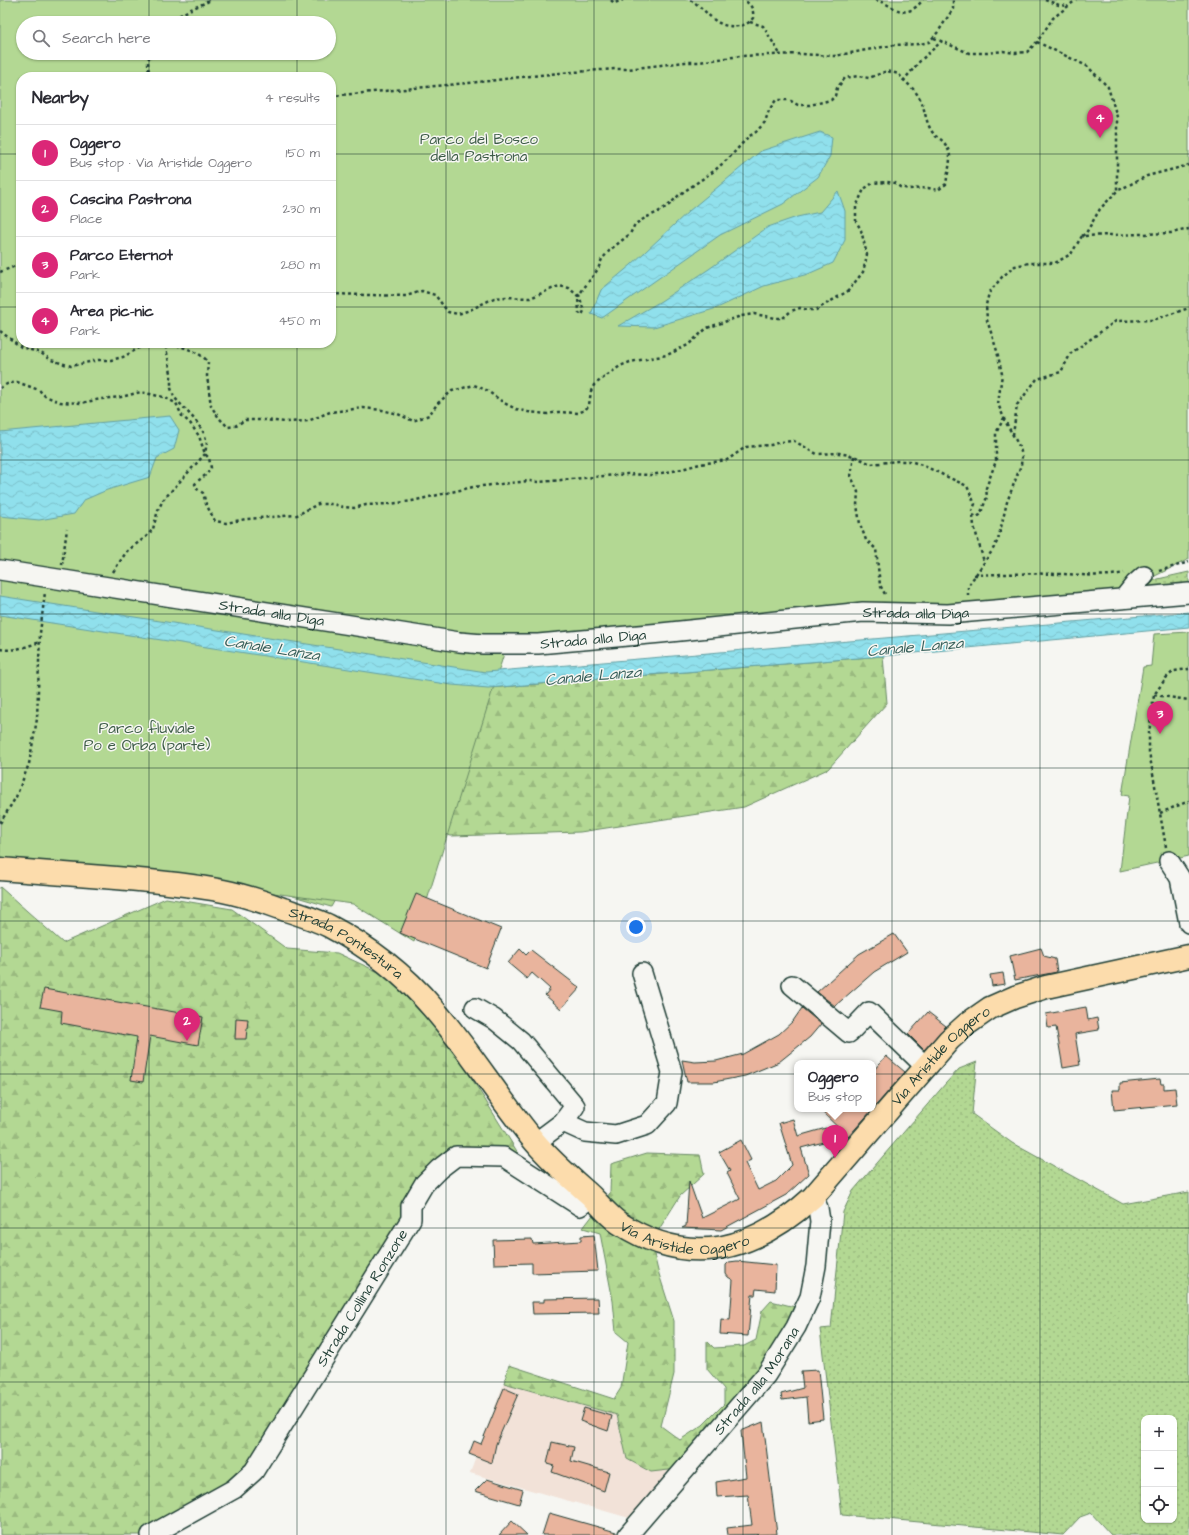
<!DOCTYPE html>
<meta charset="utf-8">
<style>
:root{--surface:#fff;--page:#f2f2f3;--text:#2b2b33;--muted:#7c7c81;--line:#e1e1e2;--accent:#db2777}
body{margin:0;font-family:"Architects Daughter",sans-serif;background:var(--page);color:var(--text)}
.controls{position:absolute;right:12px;bottom:12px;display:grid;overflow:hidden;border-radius:8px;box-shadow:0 1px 3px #0004}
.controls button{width:36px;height:36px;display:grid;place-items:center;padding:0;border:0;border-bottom:1px solid var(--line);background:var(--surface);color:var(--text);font:20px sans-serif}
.you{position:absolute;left:636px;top:927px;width:14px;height:14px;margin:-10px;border:3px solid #fff;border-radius:50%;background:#1a73e8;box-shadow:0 0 0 6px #1a73e833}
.badge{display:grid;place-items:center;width:26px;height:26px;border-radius:50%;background:var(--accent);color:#fff;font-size:13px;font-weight:700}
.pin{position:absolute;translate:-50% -33px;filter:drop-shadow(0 1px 2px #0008)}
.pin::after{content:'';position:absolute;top:21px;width:14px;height:12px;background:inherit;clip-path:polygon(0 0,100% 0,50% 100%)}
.popup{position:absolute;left:794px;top:1060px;width:82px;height:52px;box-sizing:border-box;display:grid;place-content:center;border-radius:8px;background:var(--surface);filter:drop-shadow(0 1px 3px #0005);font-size:13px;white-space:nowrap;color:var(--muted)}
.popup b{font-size:15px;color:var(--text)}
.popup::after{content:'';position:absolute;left:50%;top:100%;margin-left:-8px;border:8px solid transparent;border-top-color:var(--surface)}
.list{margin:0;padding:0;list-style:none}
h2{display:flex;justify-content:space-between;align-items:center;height:52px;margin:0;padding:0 16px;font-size:17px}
h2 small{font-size:13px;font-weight:400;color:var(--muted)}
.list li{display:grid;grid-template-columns:26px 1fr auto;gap:12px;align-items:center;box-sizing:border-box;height:56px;padding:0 16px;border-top:1px solid var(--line)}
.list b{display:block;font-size:15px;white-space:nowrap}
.list p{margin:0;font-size:13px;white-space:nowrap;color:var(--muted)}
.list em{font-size:13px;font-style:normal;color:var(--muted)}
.icon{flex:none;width:22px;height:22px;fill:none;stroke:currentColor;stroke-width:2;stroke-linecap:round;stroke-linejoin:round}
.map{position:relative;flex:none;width:1189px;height:1535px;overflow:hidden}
.search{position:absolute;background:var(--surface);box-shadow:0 1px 3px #0004;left:16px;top:16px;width:320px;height:44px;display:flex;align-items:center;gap:10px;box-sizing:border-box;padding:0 14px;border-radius:22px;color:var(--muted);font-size:15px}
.panel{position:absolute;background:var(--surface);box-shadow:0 1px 3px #0004;left:16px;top:72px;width:320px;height:276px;border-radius:16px}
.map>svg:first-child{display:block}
.built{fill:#f2e2d8}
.grass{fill:url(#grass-dots);stroke:#698a64;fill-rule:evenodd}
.forest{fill:url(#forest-firs);stroke:#698a64}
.green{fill:#b3d893;stroke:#698a64;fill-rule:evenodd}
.water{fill:url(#water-waves);stroke:#639fa2}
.building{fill:#e9b49d;stroke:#1f3d34}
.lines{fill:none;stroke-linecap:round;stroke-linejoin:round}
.minor-casing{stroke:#1f3d34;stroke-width:22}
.major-casing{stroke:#1f3d34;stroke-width:25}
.path{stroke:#1f3d34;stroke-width:2.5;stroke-dasharray:3 3;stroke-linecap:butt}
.minor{stroke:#f6f6f2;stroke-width:19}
.major{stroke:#fcdcac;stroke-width:22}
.grid{fill:none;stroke:#1f3d34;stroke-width:1;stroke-opacity:0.55}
.labels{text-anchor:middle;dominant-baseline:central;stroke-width:3;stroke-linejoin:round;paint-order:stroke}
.park-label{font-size:15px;fill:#3d5c47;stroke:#f6f6f2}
.street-label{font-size:15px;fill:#1f3d34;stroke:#f6f6f2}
.water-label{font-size:16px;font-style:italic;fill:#365e59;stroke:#f6f6f2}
</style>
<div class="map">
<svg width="1189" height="1535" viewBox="0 0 1189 1535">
<defs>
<pattern id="grass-dots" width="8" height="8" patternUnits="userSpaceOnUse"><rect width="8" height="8" fill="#b3d893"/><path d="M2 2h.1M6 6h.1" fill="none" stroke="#9aba7f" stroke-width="1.8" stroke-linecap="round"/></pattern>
<pattern id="forest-firs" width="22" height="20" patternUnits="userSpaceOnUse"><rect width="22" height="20" fill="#b3d893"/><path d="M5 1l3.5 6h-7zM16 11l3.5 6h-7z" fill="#9aba7f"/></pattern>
<pattern id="water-waves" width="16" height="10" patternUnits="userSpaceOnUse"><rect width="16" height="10" fill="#90e0ec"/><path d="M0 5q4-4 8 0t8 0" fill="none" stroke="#7cc1cb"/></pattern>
</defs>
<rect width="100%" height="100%" fill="#f6f6f2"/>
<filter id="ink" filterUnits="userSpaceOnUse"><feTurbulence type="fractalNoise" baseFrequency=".025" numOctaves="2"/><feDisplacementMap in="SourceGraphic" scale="8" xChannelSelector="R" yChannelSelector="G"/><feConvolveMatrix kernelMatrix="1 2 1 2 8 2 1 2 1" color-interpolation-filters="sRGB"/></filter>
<g filter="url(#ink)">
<!-- built -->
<path class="built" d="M504,1383L617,1415L627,1459L686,1465L640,1521L470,1473Z"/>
<!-- grass -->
<g class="grass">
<path d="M1189,572V585L1144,591L1145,584L1158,579Z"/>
<path d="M977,1062L972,1114L1012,1143L1123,1204L1189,1192V1535H1111L1091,1513L1080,1517L1063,1535L842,1515L820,1329L831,1328L843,1212L853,1191L946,1083L959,1069ZM1144,1418H1174V1520H1144Z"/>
</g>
<!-- forest -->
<g class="forest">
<path d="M883,656L887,703L828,769L744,807L580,832L451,836L382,816L331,907L235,879L453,691Z"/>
<path d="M0,887L63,943L166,898L232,909L287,949L337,953L385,975L449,1042L518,1153L447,1157L253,1472L148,1535H0Z"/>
<path d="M647,1153L700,1155L704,1174L680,1196L651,1242L658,1271L674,1321V1374L661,1426L680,1440L703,1425L724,1404V1389L707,1369V1341L714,1348L744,1346L756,1340L762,1311L771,1301L795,1307L792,1329L686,1465L669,1470L651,1472L627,1459L617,1415L504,1383L509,1365L614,1399L621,1388L628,1342L616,1332L613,1301L600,1233L583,1228L610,1193L611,1164Z"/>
</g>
<!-- green -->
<g class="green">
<path d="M0,0H1189V559L1125,591L507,644L414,942L353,904L244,889L0,867ZM23,23H329V53H23ZM21,77H331V343H21Z"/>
<path d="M1189,632V856L1120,871L1129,796L1122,795L1143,667L1151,666L1154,634Z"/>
</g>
<!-- water -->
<g class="water">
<path d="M820,132L832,137L830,156L818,177L783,204L720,235L602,318L591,314L601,290L631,265L689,211L761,151Z"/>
<path d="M838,191L845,211V240L833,263L808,274L764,286L717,308L654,327L618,326L661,301L709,269L768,227L797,217L820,212Z"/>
<path d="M170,416L179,430L174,449L157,458L150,477L107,490L84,500L74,514L39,520L0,516V432Z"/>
<path d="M0,596L486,672L1189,612V627L883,656L488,688L452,685L0,615Z"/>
</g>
<!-- building -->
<g class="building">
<path d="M416,894L501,929L486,968L400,933Z"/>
<path d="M894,934L907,952L874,972L835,1006L817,992L859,954Z"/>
<path d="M1041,948L1044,956L1055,959L1057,972L1015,980L1010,956Z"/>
<path d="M520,949L526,955L531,950L580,988L561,1009L545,995L550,989L532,973L527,979L508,963Z"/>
<path d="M1003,973L1005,984L992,986L990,975Z"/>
<path d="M44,989L203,1017L198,1045L150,1036L143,1082L131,1080L137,1037L61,1023L62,1011L40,1007Z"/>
<path d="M1086,1007L1088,1020L1097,1018L1099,1030L1075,1034L1080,1065L1063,1068L1056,1027L1048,1028L1046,1014Z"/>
<path d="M802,1008L821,1024L810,1037L779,1062L745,1076L714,1082H687L682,1060L695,1062L716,1061L743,1054L779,1034L793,1021Z"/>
<path d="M928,1012L946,1026L924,1050L908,1034Z"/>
<path d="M236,1018L248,1019L246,1039H235Z"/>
<path d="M886,1056L905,1072L873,1109V1071Z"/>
<path d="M1160,1079L1161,1084H1164V1089L1175,1088L1177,1104L1114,1110L1112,1090H1120V1083Z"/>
<path d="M819,1109H873L848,1137Z"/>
<path d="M793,1119L798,1136L826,1128L831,1140L801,1148L809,1174L786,1195L721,1230L682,1228L686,1226L689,1181L702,1218L740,1199L727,1173L730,1171L719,1152L741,1140L751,1160L745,1163L758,1190L776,1181L792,1165L779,1123Z"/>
<path d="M594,1235L598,1271L532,1273V1263L494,1264L493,1240L532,1239L533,1244L581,1241V1236Z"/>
<path d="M737,1261L776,1265L775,1291L756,1289L755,1295H752L748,1336L720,1334L721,1319L730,1320L733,1280L728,1277L726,1274V1265L729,1262Z"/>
<path d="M598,1298L599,1313L533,1314L532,1302H544V1299Z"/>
<path d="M818,1370L823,1419L808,1421L806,1397L782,1400L781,1394L803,1388L801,1371Z"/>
<path d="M504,1388L518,1394L496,1444L492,1463L469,1454L474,1441L481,1444Z"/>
<path d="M584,1408L612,1416L608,1431L580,1421Z"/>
<path d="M763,1422L777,1534L728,1535L727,1528L752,1525L748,1495L717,1497L716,1482L746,1477L741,1431Z"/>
<path d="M552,1442L574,1447L571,1461L609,1472L604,1491L552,1472L554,1466L547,1464Z"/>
<path d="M487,1479L523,1490L519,1504L475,1491Z"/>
<path d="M549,1513L616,1532V1535H542Z"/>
<path d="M512,1521L527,1535H499Z"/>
</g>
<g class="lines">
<!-- minor casing -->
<g class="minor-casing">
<g id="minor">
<path id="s1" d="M0,570L459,642L483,644H538L661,633L863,612L948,614L1189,593"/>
<path d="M1124,598L1135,584L1144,576"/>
<path d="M1169,861L1180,878L1189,923"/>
<path d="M792,985L849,1033L869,1012L926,1067"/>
<path d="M475,1008L494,1019L521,1041L575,1106L563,1122L535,1143"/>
<path d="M563,1122L585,1132L616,1135L647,1125L667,1103L672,1072L642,973"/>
<path id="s2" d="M151,1535L234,1489L254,1471L411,1219V1206L424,1184L439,1169L456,1156L504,1157L580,1206L592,1197"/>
<path id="s3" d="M628,1535L766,1375L796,1327L810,1297L816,1266L820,1221L818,1208L813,1197"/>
</g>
</g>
<!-- major casing -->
<g class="major-casing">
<g id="major">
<path id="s4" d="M0,869C39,872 78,875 116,878C152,881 188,884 223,891C243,895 264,902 283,909C298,914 315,919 329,926C367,946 404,974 432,1007C469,1049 499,1099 535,1142C552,1162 572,1179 591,1196C600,1205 609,1216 619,1223C690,1269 754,1251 813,1197L949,1040L967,1024L990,1008L1015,997L1046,987L1189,956"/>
</g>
</g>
<!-- path -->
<g class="path">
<path d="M611,0L614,3L623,0"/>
<path d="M690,0C708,9 713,29 738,26C745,25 748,24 753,18C754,9 751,5 744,0"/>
<path d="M875,0C896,5 903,23 923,0"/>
<path d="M1045,0L1059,5L1068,6"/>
<path d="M750,22L763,26L780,54"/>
<path d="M170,23C181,12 197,7 211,0"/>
<path d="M934,38L969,53H987L1003,51L1015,53L1027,52L1037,42L1053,18L1076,0"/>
<path d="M1037,42L1087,66L1108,87L1117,117V191"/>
<path d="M149,77L148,62L150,53"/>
<path d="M903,81L920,61L942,41"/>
<path d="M331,96L489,81L512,78L560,73L615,69H628L685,62H699L740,56L801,54L834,56L894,45L920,44L929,42L938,32L953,9V0"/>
<path d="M1082,236L1086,233L1100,209L1117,191L1147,176L1189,165"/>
<path d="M0,272L21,264"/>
<path d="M331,294L406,296L422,291L435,295L448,312L458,314L470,310L494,298L506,297L530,298L559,286L569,288L578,296L579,313L582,315L584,311L579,295"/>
<path d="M0,331L21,347L41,353L51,360L71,366L98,360H111L123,357L148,343"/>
<path d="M165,343C178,345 200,351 208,362L207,376L211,406L219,418L228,427L235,426L245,420H265L285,422L308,421L330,412L363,408L382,410L398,414L413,421L429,415L438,403L452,391L474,385L486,390L504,403L516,409L528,412L548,414L558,412L578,413L585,410L589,405L591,391L594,385L620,366L630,362L667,355L688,345L707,328L741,316L754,314L776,318H783L791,311L800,308L809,310H816L848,291L863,272L867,255L861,230L856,221V207L864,189L873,183L887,182L895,183L900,187L909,189L928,188L938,190L946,184C947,176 950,166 950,157C950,151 945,142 940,139C937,137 935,136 933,133C924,121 926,106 917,94C912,86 904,82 899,74L887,71L869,78L858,76L845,78L837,88L835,96L831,100L810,105H798L789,100H776L769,110L765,122L756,132L748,137L730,157L714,171L679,195L669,205L658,212L647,217L635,224L630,234L611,249L602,259L598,269L578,296"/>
<path d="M0,388L7,384L17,382L39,390L45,396L60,402L81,403L101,399L121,397L141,392L163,397L176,403L182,416L190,423L199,436L205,454L209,458L211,468C206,477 201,477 195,484L197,489L203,493L206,504L215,521L226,523L246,519L297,515L318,504H333L343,507L354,508L366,505L390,504L412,501L473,487L529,481L539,482L627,474L651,475L678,470L700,464L727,460L746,447L771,445L780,442L794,441L817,454L839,453L854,456L871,464L897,461H910L922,465L967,486L975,504L972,511L973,515L977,517L980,515L987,497L986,488L996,461V433L1004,418L998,404L1002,374L997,351L987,320L986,305L989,293L1002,277L1015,266L1029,263H1055L1071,254L1082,236L1171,233L1189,229"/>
<path d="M1013,435L1017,405L1037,379L1061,372L1071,353L1116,321L1153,320L1189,308"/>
<path d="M854,456L851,476L858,492L857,505L860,524L866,540L876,549L880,585L886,596"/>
<path d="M973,516L974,526L984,562"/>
<path d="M62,565L67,529"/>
<path d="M1159,571L1189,562"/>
<path d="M113,572L127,551L147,536L153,529L158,510L163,500L205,454L207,442L204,433L196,421L174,397L171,388V373L165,343"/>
<path d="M974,575C1002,574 1029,573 1057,574C1079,574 1101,578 1124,573"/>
<path d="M968,596V586L992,551L998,540L1007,502L1021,465L1022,456L1020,448L1004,419"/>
<path d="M0,649C13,652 28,646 40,642"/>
<path d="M1154,695L1189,700"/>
<path d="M1160,813L1189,801"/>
<path d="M0,823L16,797L29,764L37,719L40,633L45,592"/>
<path d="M1166,847L1149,752V733L1154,695L1166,678L1174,671L1189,669"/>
</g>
<!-- minor -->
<use href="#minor" class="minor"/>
<!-- major -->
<use href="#major" class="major"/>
</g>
</g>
<!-- grid -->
<path class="grid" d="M149,0V23M297,0V23M446,0V1535M594,0V1535M743,0V1535M892,0V1535M1040,0V1535M149,53V77M297,53V77M0,154H21M331,154H1189M0,307H21M331,307H1189M149,343V1535M297,343V1535M0,460H1189M0,614H1189M0,768H1189M0,921H1189M0,1074H1189M0,1228H1189M0,1382H1189"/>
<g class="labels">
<!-- park labels -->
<g class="park-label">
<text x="479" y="139">Parco del Bosco<tspan x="479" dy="17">della Pastrona</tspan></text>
<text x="147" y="728">Parco fluviale<tspan x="147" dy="17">Po e Orba (parte)</tspan></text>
</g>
<!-- street labels -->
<g class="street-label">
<text stroke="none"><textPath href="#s1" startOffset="275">Strada alla Diga</textPath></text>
<text stroke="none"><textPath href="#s1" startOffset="923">Strada alla Diga</textPath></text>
<text stroke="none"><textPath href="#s1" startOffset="599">Strada alla Diga</textPath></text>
<text stroke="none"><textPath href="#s4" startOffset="359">Strada Pontestura</textPath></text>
<text stroke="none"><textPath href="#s4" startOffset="1159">Via Aristide Oggero</textPath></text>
<text stroke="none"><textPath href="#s4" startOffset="824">Via Aristide Oggero</textPath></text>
<text stroke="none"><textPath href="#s2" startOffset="326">Strada Collina Ronzone</textPath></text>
<text stroke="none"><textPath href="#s3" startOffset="201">Strada alla Morana</textPath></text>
</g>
<!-- water labels -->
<g class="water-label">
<text transform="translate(915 647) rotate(-5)">Canale Lanza</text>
<text transform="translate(272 648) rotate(9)">Canale Lanza</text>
<text transform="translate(593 676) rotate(-5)">Canale Lanza</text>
</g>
</g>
</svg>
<div class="controls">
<button>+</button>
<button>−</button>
<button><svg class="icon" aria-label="locate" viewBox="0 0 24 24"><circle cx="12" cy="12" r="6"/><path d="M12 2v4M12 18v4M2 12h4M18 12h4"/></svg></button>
</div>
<div class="you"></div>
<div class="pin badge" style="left:835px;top:1158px">1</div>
<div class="popup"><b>Oggero</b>Bus stop</div>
<div class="pin badge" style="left:187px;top:1041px">2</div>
<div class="pin badge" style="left:1160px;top:734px">3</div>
<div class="pin badge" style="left:1100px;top:138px">4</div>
<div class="search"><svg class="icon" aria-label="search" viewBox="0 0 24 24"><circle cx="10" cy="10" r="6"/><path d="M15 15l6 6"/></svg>Search here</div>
<section class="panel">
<h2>Nearby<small>4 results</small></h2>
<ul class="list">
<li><span class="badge">1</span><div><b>Oggero</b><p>Bus stop · Via Aristide Oggero</p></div><em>150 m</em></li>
<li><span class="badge">2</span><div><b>Cascina Pastrona</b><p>Place</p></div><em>230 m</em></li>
<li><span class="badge">3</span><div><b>Parco Eternot</b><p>Park</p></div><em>280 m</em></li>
<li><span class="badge">4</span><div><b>Area pic-nic</b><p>Park</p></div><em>450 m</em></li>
</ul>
</section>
</div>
